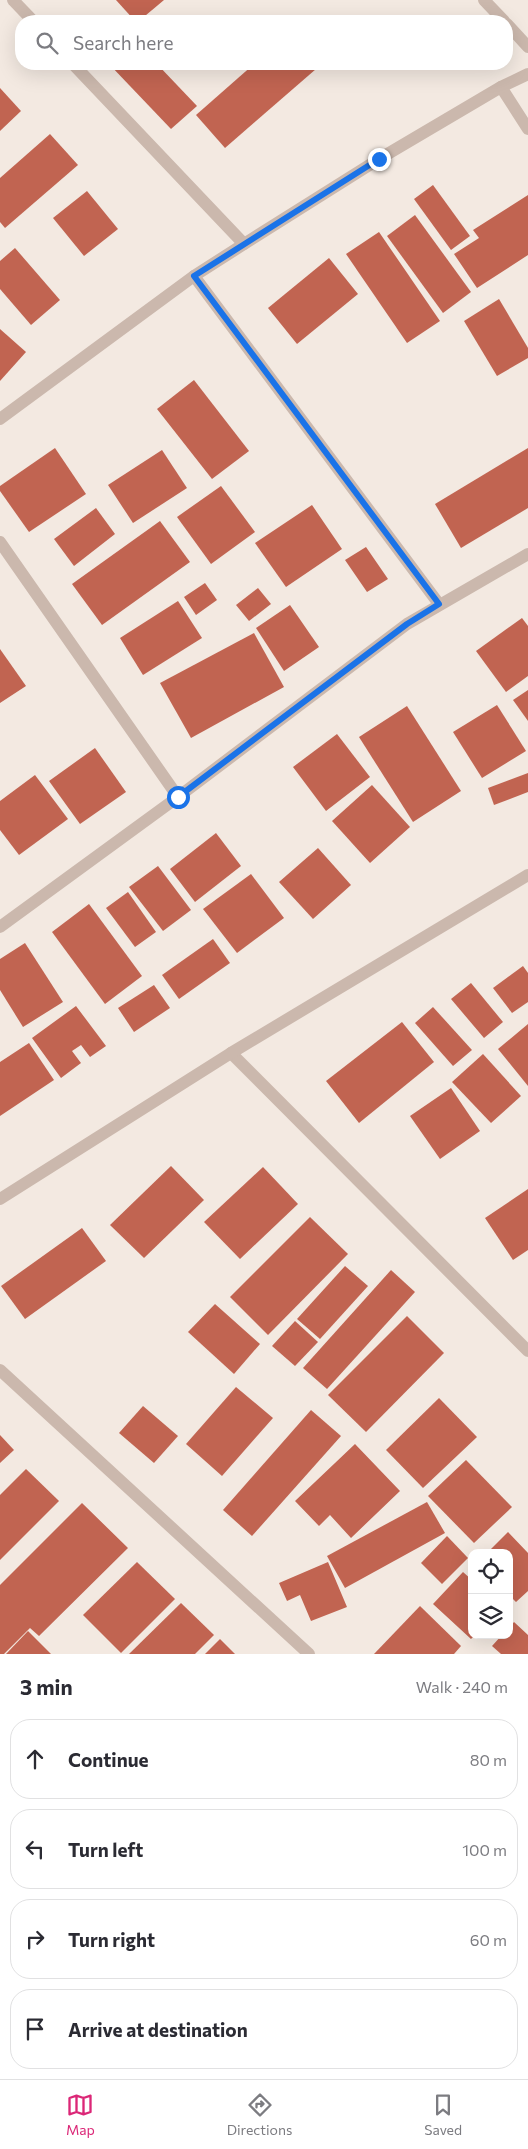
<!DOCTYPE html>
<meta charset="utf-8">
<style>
:root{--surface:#fff;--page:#f2f2f3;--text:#2b2b33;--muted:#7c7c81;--line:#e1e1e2;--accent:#db2777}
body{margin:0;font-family:Commissioner,sans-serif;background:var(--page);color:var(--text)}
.controls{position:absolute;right:15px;bottom:15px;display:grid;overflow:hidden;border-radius:10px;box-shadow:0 5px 20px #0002}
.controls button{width:45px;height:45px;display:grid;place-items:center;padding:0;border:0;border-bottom:1px solid var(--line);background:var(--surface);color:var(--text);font:25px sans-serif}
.stop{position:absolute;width:15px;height:15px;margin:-11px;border:4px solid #1a73e8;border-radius:50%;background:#fff}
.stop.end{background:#1a73e8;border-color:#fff;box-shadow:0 1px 5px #0008}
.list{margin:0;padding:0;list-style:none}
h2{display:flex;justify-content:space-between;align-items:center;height:65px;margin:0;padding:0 20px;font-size:21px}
h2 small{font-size:16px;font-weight:400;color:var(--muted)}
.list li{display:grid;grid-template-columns:32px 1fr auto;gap:15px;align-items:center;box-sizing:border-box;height:80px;margin:0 10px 10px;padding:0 10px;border:1px solid var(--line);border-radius:20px}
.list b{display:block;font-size:19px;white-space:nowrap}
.list em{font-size:16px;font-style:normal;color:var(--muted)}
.icon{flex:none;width:28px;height:28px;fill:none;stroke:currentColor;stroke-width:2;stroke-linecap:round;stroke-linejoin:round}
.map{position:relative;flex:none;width:528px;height:1654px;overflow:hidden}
.search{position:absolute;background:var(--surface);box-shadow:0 5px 20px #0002;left:15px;right:15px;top:15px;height:55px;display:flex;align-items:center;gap:12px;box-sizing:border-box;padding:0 18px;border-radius:20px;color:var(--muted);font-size:19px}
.sheet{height:425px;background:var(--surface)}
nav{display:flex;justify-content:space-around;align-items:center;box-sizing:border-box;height:70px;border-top:1px solid var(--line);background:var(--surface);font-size:14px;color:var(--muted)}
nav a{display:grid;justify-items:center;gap:2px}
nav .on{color:var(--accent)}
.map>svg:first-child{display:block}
.building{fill:#c16451}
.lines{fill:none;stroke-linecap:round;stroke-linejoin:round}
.minor{stroke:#cbb8ad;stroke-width:12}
.tertiary{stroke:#cbb8ad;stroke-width:12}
.route{stroke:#1a73e8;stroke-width:6}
</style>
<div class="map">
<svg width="528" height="1654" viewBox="0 0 528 1654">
<rect width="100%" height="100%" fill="#f3e9e1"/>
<!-- building -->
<g class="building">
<path d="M116,0H164L139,21H135Z"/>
<path d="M109,64H157L197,106L171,129Z"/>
<path d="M254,64H312L316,69L225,148L196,115Z"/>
<path d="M0,88L21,111L0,131Z"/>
<path d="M50,134L78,165L5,228L0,222V178Z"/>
<path d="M433,185L470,236L451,250L414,199Z"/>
<path d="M87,191L118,229L84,256L53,218Z"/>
<path d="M528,195V255L477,288L454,254L479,238L473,230Z"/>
<path d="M415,215L471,292L443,313L387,236Z"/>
<path d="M379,232L440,321L407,343L346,254Z"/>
<path d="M15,248L60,300L31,325L0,289V261Z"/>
<path d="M329,258L358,294L297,344L268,308Z"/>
<path d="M499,299L528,348V358L497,376L464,321Z"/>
<path d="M0,329L26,352L0,381Z"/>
<path d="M194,380L249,451L212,479L157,409Z"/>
<path d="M55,448L86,494L29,532L0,491V486Z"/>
<path d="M528,448V508L461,548L435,504Z"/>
<path d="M162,450L187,488L133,523L108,485Z"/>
<path d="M221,486L255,532L211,564L177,517Z"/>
<path d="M312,505L342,549L286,587L255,543Z"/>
<path d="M96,508L115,534L74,566L54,539Z"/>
<path d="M160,521L190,562L102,625L72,584Z"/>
<path d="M366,547L388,579L367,592L345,560Z"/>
<path d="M205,583L217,600L196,615L184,597Z"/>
<path d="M258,588L271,604L249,621L236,605Z"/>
<path d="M178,601L202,638L143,675L120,638Z"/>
<path d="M290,605L319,647L284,671L256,628Z"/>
<path d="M522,618L528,626V676L506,692L476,651Z"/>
<path d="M254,633L284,687L191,738L160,683Z"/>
<path d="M0,649L26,686L0,703Z"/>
<path d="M528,690V721L513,700Z"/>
<path d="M497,705L526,751L482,778L453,732Z"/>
<path d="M407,706L461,791L413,822L359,737Z"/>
<path d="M337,734L370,777L326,811L293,767Z"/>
<path d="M95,748L126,792L80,824L49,781Z"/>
<path d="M528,773V792L494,805L488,788Z"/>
<path d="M35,775L68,819L19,855L0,830V801Z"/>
<path d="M372,785L410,827L370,863L332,821Z"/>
<path d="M216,833L241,866L195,902L170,869Z"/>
<path d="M318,848L351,885L313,919L279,882Z"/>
<path d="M158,866L191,910L163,931L129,887Z"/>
<path d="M251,874L284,918L237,953L203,909Z"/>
<path d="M128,892L156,932L135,947L106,908Z"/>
<path d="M89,904L142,976L105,1004L52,932Z"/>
<path d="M213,939L230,963L179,999L162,975Z"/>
<path d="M25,943L63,1002L23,1027L0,990V959Z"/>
<path d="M523,966L528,973V1002L512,1013L493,988Z"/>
<path d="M471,983L503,1022L484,1038L451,999Z"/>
<path d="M154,985L170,1008L134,1032L118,1008Z"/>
<path d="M76,1006L106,1046L90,1057L81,1045L72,1051L81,1063L61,1078L32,1038Z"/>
<path d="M433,1007L472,1050L453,1066L415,1023Z"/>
<path d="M402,1022L434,1062L359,1123L326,1081Z"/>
<path d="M528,1024V1086L498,1049Z"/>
<path d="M29,1043L54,1080L0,1116V1062Z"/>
<path d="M483,1054L521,1096L491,1123L452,1082Z"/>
<path d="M451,1088L480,1131L440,1159L410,1116Z"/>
<path d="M171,1166L204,1200L144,1258L110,1225Z"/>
<path d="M263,1167L298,1204L240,1259L204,1222Z"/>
<path d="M528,1189V1250L513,1260L485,1218Z"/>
<path d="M310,1217L348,1254L268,1335L230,1297Z"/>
<path d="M82,1228L106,1261L25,1319L1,1286Z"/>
<path d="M345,1266L368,1286L320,1339L297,1319Z"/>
<path d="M391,1270L415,1292L327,1389L303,1368Z"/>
<path d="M215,1304L260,1344L234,1374L188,1332Z"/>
<path d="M407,1316L444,1353L366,1432L328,1395Z"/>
<path d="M295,1321L318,1342L295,1366L272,1346Z"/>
<path d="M236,1387L273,1418L222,1476L186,1444Z"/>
<path d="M439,1398L477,1437L423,1488L386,1450Z"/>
<path d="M143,1406L178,1436L154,1463L119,1433Z"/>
<path d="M311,1410L341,1436L252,1536L223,1510Z"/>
<path d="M0,1435L14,1450L0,1463Z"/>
<path d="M355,1444L400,1491L351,1538L330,1515L319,1526L295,1501Z"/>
<path d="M466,1460L512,1507L474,1543L428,1496Z"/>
<path d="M26,1469L59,1501L0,1560V1495Z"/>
<path d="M427,1502L445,1533L345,1588L327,1556Z"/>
<path d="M82,1503L128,1548L39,1636L30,1628L4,1654H0V1585Z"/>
<path d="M508,1532L528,1553V1591L516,1602L509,1595V1553H487Z"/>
<path d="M447,1536L468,1558L442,1584L421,1563Z"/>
<path d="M137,1562L175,1599L121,1653L83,1615Z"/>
<path d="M328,1562L347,1607L311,1621L300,1595L287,1601L279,1583Z"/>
<path d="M463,1572L472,1580V1635H475L471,1639L433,1604Z"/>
<path d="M181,1603L214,1635L195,1654H129Z"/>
<path d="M420,1606L461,1646L454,1654H374Z"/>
<path d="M514,1622L528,1635V1654H501L492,1646L502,1635H509V1628Z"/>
<path d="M28,1631L51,1654H6Z"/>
<path d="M220,1639L235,1654H205Z"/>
</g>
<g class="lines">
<!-- minor -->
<g class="minor">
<path d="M13,0L33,21"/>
<path d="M484,0L504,21"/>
<path d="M507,24L528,47"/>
<path d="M73,64L244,244"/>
<path d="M501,87L528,129"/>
<path d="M194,276L439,604"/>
<path d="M0,542L178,797"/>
<path d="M0,927L178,797L407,624L528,554"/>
<path d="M231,1053L528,1351"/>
<path d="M0,1199L231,1053L528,875"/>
<path d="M0,1370L309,1654"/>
</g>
<!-- tertiary -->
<path class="tertiary" d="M0,419L194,276L244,244L379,159L501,87L528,74"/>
</g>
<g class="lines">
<!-- route -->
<path class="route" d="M178,797L407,624L439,604L194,276L379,159"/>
</g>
</svg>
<div class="controls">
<button><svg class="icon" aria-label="locate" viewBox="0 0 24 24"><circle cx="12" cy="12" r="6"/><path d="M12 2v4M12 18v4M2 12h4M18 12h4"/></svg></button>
<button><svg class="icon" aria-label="layers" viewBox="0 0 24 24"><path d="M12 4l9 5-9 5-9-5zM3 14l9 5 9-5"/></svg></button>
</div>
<div class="stop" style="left:178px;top:797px"></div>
<div class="stop end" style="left:379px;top:159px"></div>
<div class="search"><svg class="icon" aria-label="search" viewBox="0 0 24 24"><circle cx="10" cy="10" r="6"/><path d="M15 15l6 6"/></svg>Search here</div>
</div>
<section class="sheet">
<h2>3 min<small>Walk · 240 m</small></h2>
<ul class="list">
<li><svg class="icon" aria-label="ahead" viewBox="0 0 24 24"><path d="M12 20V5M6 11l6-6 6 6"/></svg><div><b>Continue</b></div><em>80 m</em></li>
<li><svg class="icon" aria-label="left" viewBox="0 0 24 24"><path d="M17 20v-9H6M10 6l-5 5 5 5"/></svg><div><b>Turn left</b></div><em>100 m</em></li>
<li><svg class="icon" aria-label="right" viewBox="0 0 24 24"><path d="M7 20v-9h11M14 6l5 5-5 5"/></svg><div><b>Turn right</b></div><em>60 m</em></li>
<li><svg class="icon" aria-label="arrive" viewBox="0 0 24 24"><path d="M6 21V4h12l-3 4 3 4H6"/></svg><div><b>Arrive at destination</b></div></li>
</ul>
</section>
<nav>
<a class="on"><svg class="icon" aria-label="map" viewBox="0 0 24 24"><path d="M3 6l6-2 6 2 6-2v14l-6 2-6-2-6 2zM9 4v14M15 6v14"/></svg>Map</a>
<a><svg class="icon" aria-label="directions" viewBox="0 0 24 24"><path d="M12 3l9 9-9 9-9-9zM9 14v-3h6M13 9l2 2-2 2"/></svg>Directions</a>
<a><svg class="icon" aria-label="saved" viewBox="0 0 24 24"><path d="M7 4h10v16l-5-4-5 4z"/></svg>Saved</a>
</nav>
